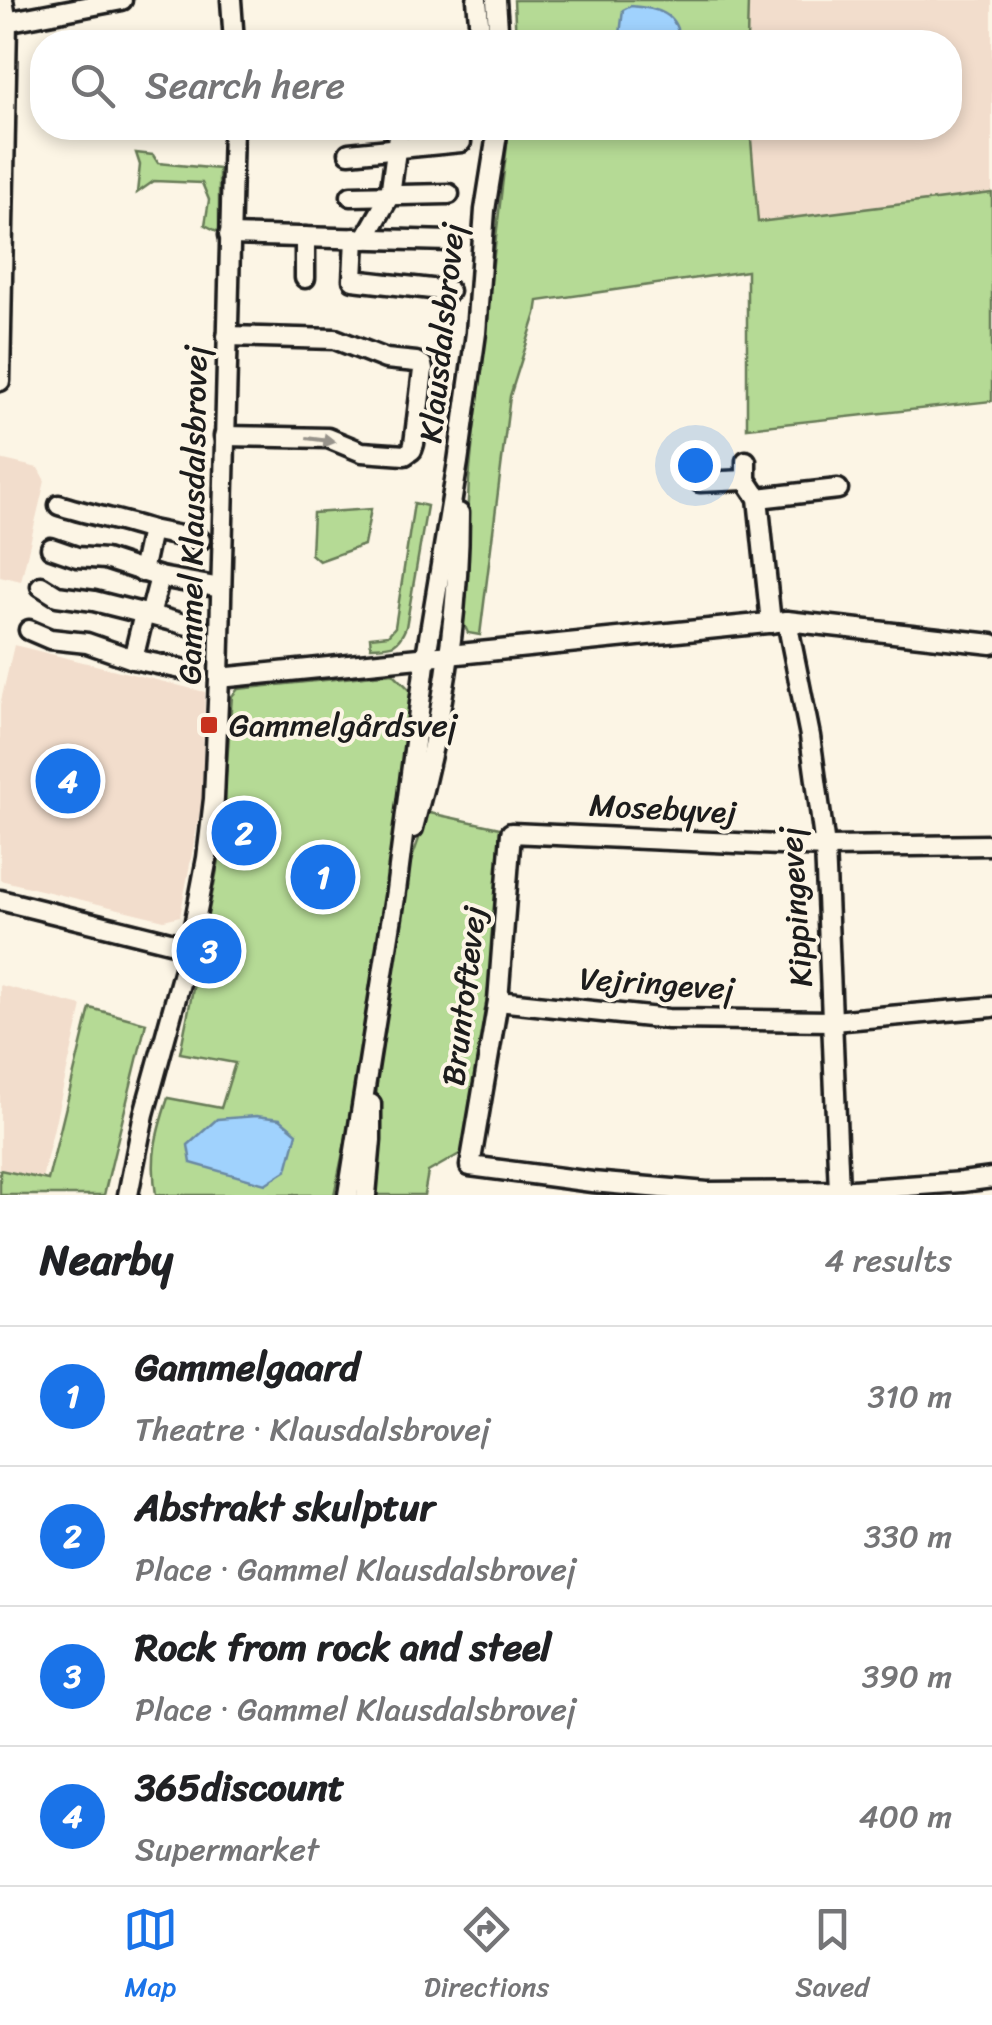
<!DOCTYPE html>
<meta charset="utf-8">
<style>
:root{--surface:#fff;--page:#f6f6f6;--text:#202124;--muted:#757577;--line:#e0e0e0;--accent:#1a73e8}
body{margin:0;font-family:Sriracha,sans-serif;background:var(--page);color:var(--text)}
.you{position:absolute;left:695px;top:465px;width:35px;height:35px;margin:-25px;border:8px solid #fff;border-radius:50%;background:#1a73e8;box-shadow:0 0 0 15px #1a73e833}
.badge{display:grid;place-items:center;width:65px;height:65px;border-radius:50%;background:var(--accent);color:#fff;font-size:32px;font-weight:700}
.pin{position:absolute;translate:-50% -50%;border:5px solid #fff;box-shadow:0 2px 10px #0006}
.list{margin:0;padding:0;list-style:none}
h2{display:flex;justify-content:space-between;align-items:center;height:130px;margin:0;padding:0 40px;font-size:42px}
h2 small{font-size:32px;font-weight:400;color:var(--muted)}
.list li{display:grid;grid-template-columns:65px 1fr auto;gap:30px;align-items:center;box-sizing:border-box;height:140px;padding:0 40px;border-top:2px solid var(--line)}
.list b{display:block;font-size:38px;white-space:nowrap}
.list p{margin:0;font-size:32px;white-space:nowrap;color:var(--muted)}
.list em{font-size:32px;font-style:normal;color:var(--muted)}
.icon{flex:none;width:55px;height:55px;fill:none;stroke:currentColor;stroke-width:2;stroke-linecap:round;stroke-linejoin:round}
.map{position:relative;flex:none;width:992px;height:1195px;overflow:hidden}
.search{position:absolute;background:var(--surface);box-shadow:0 5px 15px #0003;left:30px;right:30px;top:30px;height:110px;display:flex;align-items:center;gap:25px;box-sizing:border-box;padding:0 35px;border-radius:40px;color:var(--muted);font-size:38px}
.sheet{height:690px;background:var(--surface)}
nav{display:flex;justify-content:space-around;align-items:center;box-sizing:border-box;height:140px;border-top:2px solid var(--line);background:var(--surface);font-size:28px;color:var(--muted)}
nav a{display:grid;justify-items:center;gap:5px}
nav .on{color:var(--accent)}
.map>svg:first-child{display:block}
.built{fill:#f2ddcc}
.green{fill:#b5da95;stroke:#687b58;stroke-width:2.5}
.water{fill:#a0d2fd;stroke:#6b89a3;stroke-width:2.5}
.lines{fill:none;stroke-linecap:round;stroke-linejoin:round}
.minor-casing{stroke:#1c1c1c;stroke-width:25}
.minor{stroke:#fcf5e5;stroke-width:18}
.oneway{fill:#97938b}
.poi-dot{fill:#c8321e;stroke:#fcf5e5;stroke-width:4}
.labels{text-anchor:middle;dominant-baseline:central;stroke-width:8;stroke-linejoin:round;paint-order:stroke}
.street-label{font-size:32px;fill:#1c1c1c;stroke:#fcf5e5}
.poi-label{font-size:32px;fill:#1c1c1c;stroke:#fcf5e5;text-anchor:start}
</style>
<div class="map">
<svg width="992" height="1195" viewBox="0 0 992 1195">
<rect width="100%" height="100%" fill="#fcf5e5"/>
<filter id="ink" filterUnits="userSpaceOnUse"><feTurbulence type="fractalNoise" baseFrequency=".01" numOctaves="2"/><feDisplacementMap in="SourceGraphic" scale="20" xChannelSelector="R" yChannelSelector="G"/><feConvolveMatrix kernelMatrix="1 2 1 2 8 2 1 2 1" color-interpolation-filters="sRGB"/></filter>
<g filter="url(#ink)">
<!-- built -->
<g class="built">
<path d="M748,0H992V193L758,222L750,128H950V42H747Z"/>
<path d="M0,459L38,468L45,481L21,581L0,576Z"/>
<path d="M14,645L205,692L202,802L180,916L164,920L0,880V705Z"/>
<path d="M0,985L82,1006L42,1179L0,1184Z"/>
</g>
<!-- green -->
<g class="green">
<path d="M514,0H748L747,42H516Z"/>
<path d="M509,128H750L758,222L992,193V401L747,428V271L538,301L536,314L510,396L480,635L468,633L462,620L469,480L477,398Z"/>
<path d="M136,153L153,155L158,163L219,169V232L205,225L209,200L202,183L154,181L137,193L140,165Z"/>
<path d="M414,503L427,506L406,627C397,648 392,646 371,647L370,637L388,635L395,627Z"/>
<path d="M371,509L364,545L319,561L311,554L313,513Z"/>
<path d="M393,673L413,693L360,1072L334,1195H156C150,1157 156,1134 168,1098L221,1108L235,1063L180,1053L220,855L232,696L238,689Z"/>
<path d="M425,812L500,828L494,972L463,1152L428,1172L424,1195H371L376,1143L377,1054L403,884L421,833Z"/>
<path d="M90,1008L146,1023L104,1195H0V1170L48,1180Z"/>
</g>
<!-- water -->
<g class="water">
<path d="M631,6C656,8 679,12 679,42H619L623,10Z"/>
<path d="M256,1116L280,1119L297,1133L287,1170L265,1184L191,1163L188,1145L217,1119Z"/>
</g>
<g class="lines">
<!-- minor casing -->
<g class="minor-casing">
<g id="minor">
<path d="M231,0L234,42"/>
<path d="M477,0L481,42"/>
<path d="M496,0L499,42"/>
<path d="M0,23L122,0"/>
<path d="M349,153L461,142"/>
<path d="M351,196L449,194"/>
<path d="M229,235L450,241"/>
<path d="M305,237V278"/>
<path d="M355,238L353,280L449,291"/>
<path d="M365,239L390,195L399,128"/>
<path d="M0,381L7,22L3,0"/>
<path d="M224,436L328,438L362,452L405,455L412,450L414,444L423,370L422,365L416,362L386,359L335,339L227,336"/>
<path d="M746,461V480L758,498L771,623"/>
<path d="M700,482L746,480"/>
<path d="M758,498L838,489"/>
<path d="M59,505C90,515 121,520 151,530L142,572"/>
<path d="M151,530L200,540"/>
<path d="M51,548L77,557L105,559L160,577L221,588"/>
<path d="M41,586L57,596L94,601L150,615L160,577"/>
<path d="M150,615L199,628"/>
<path d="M787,621L810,736L825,847L839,1191"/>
<path d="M29,630L50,639L87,643L133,659L144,614"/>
<path d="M133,659L191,671"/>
<path d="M219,678L787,621L992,644"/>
<path d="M413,828C441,726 459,618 459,513"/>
<path d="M992,845L825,847L511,833L498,1001L470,1166L592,1182L707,1192L839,1191L962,1182L992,1178"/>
<path d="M0,900L190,947"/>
<path d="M498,1001L668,1019L833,1021L992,1007"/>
<path d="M128,1195L144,1114L190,947L207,858L214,799L219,678L233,128"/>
<path d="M348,1195L396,891L426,656L458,462L476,333L485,210L498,128"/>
<path d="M366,1195L371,1140V1104"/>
</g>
</g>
<!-- minor -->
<use href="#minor" class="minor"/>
</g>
<!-- one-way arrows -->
<defs><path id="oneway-solid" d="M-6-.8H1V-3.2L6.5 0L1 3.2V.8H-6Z" transform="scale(2.5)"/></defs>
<use class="oneway" href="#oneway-solid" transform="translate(321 440) rotate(8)"/>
</g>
<!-- markers -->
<rect class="poi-dot" x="199" y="715" width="20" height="20" rx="5"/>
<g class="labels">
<!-- street labels -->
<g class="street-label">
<text transform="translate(442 333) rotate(-84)">Klausdalsbrovej</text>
<text transform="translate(193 515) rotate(-89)">Gammel Klausdalsbrovej</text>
<text transform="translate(663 809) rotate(3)">Mosebyvej</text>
<text transform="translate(796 907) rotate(-94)">Kippingevej</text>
<text transform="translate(657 984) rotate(4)">Vejringevej</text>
<text transform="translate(464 996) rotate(-83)">Bruntoftevej</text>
</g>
<!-- poi labels -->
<g class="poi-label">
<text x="229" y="725">Gammelgårdsvej</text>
</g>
</g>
</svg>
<div class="you"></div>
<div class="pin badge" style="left:323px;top:877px">1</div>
<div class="pin badge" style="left:244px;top:833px">2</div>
<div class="pin badge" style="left:209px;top:951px">3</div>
<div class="pin badge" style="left:68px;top:781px">4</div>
<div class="search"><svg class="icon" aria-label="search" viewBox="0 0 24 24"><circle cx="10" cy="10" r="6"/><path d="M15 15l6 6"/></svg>Search here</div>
</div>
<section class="sheet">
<h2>Nearby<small>4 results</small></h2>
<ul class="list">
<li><span class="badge">1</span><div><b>Gammelgaard</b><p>Theatre · Klausdalsbrovej</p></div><em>310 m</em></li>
<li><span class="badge">2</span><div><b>Abstrakt skulptur</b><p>Place · Gammel Klausdalsbrovej</p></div><em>330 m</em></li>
<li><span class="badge">3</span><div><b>Rock from rock and steel</b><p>Place · Gammel Klausdalsbrovej</p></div><em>390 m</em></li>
<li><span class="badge">4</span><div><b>365discount</b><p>Supermarket</p></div><em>400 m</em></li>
</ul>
</section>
<nav>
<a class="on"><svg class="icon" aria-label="map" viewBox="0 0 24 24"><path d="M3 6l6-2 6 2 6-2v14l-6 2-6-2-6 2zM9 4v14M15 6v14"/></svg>Map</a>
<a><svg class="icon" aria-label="directions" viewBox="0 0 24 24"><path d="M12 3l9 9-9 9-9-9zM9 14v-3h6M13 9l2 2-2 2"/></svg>Directions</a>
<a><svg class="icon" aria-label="saved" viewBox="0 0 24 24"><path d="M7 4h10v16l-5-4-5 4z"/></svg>Saved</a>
</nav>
